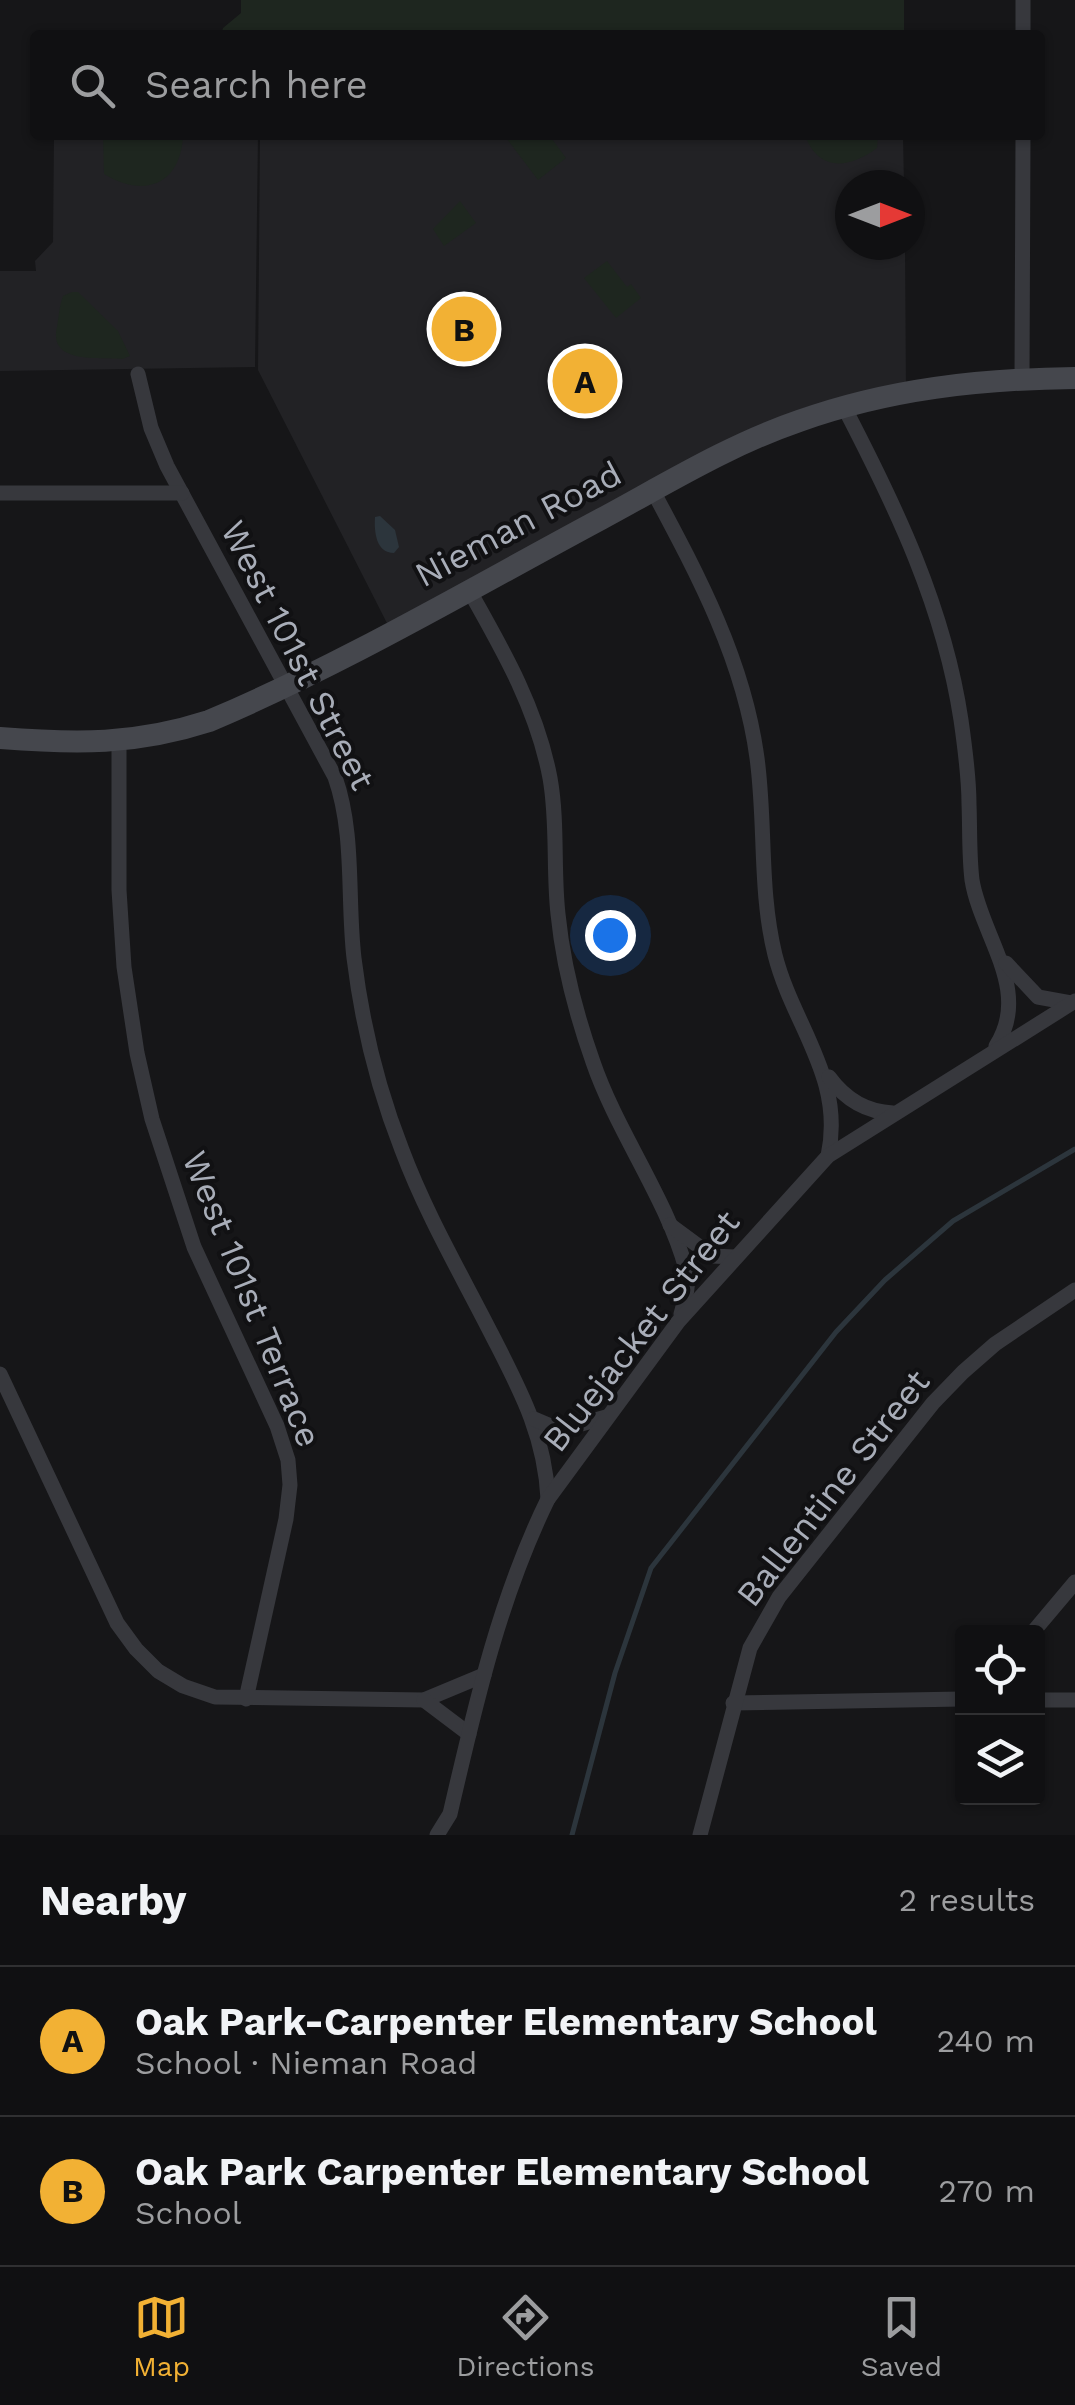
<!DOCTYPE html>
<html lang="en">
<head>
<meta charset="utf-8">
<style>
	body { margin:0; font-family:"Work Sans",sans-serif; background:#19191b; color:#f1f3f6 }
	.controls { position:absolute; right:30px; bottom:30px; display:grid; overflow:hidden; border-radius:10px; box-shadow:0 2px 8px #0004 }
	.controls button { width:90px; height:90px; display:grid; place-items:center; padding:0; border:0; border-bottom:2px solid #303032; background:#101012; color:#f1f3f6; font:50px sans-serif }
	.compass { position:absolute; left:835px; top:170px; width:90px; height:90px; border-radius:50%; background:#101012; box-shadow:0 2px 8px #0004; rotate:90deg }
	.you { position:absolute; left:610px; top:935px; width:35px; height:35px; margin:-25px; border:8px solid #fff; border-radius:50%; background:#1a73e8; box-shadow:0 0 0 15px #1a73e833 }
	.badge { display:grid; place-items:center; width:65px; height:65px; border-radius:50%; background:#f2b134; color:#111; font-size:32px; font-weight:700 }
	.pin { position:absolute; translate:-50% -50%; border:5px solid #fff; box-shadow:0 2px 10px #0006 }
	.list { margin:0; padding:0; list-style:none }
	h2 { display:flex; justify-content:space-between; align-items:center; height:130px; margin:0; padding:0 40px; font-size:42px }
	h2 small { font-size:32px; font-weight:400; color:#9c9d9f }
	.list li { display:grid; grid-template-columns:65px 1fr auto; gap:30px; align-items:center; box-sizing:border-box; height:150px; padding:0 40px; border-top:2px solid #303032 }
	.list b { display:block; font-size:38px; white-space:nowrap }
	.list p { margin:0; font-size:32px; white-space:nowrap; color:#9c9d9f }
	.list em { font-size:32px; font-style:normal; color:#9c9d9f }
	.icon { flex:none; width:55px; height:55px; fill:none; stroke:currentColor; stroke-width:2; stroke-linecap:round; stroke-linejoin:round }
	.map { position:relative; flex:none; width:1075px; height:1835px; overflow:hidden }
	.search { position:absolute; background:#101012; box-shadow:0 2px 8px #0004; left:30px; right:30px; top:30px; height:110px; display:flex; align-items:center; gap:25px; box-sizing:border-box; padding:0 35px; border-radius:10px; color:#9c9d9f; font-size:38px }
	.sheet { height:430px; background:#101012 }
	nav { display:flex; justify-content:space-around; align-items:center; box-sizing:border-box; height:140px; border-top:2px solid #303032; background:#101012; font-size:28px; color:#9c9d9f }
	nav a { display:grid; justify-items:center; gap:5px }
	nav .on { color:#f2b134 }
	.map>svg:first-child { display:block }
</style>
</head>
<body>
<div class="map">
<svg width="1075" height="1835" viewBox="0 0 1075 1835">
	<rect width="100%" height="100%" fill="#161618"/>
	<g fill="#222225">
		<path d="M54 135H258L255 367 0 371V271H36L35 261 53 242Z"/>
		<path d="M260 135H903L904 185H850V245H905L906 392 797 422 391 631 258 370Z"/>
	</g>
	<g fill="#1e261f">
		<path d="M241 0H904V35H221L223 28 241 13Z"/>
		<path d="M103 135H183C181 184 145 199 104 174Z"/>
		<path d="M504 135H549L566 158 538 180Z"/>
		<path d="M805 135H878L877 148C849 169 818 172 805 135Z"/>
		<path d="M460 201 476 223 444 246 433 229Z"/>
		<path d="M607 261 627 287 631 284 641 298 616 318 584 278Z"/>
		<path d="M72 292H78L118 331 130 356 122 359C98 357 48 364 57 327 59 316 59 307 63 296Z"/>
	</g>
	<path fill="#2c353c" d="M380 516 395 530 399 547 394 553C376 553 374 532 375 517Z"/>
	<g fill="none" stroke-linecap="round" stroke-linejoin="round">
		<path stroke="#2c353c" stroke-width="5" d="M572 1835 615 1673 651 1568 836 1332 885 1280 953 1221 1075 1149"/>
		<g stroke="#37383d" stroke-width="15">
			<path d="M1023 35V0"/>
			<path d="M138 374 151 428 167 466 335 777C355 834 347 898 354 958 362 1023 378 1089 402 1150 426 1214 461 1274 492 1335 520 1390 545 1435 548 1499"/>
			<path d="M1022 378 1023 135"/>
			<path d="M844 407C896 507 944 607 961 720 965 748 969 776 969 804 970 829 969 855 972 880 981 936 1032 990 996 1046"/>
			<path d="M653 491C699 577 744 661 757 758 766 824 759 890 775 955 793 1026 845 1078 828 1156"/>
			<path d="M0 493H182"/>
			<path d="M469 590C503 650 537 709 550 778 558 823 553 869 558 914 563 965 576 1014 593 1062 617 1132 667 1199 686 1269 690 1285 685 1299 681 1314"/>
			<path d="M119 740V890L124 967 137 1053 152 1119 194 1247 277 1426 288 1460 290 1485 286 1519 246 1699"/>
			<path d="M1006 963 1038 997 1071 1003"/>
			<path d="M829 1077C845 1099 866 1112 893 1113"/>
			<path d="M670 1225 712 1256 735 1257"/>
			<path d="M0 1374 117 1623 136 1649 158 1671 183 1686 215 1697 424 1700 484 1675"/>
			<path d="M534 1419 560 1430 606 1417"/>
			<path d="M1033 1632 1075 1582"/>
			<path d="M424 1700 469 1734"/>
			<path d="M1038 1700H1075"/>
			<path d="M733 1703 962 1699"/>
			<path d="M437 1835 450 1814C475 1706 499 1599 548 1499L678 1322 828 1156 1075 1001"/>
			<path d="M700 1835 750 1648 779 1597 933 1403 963 1372 995 1344 1075 1290"/>
		</g>
		<path stroke="#45474d" stroke-width="22" d="M0 738C76 744 135 745 209 721 344 664 472 588 601 519 666 484 729 445 799 421 889 389 980 379 1075 378"/>
	</g>
	<g text-anchor="middle" stroke-width="8" stroke-linejoin="round" paint-order="stroke">
		<g font-size="35" fill="#a8adb8" stroke="#111113">
			<text transform="translate(518 524) rotate(-28)" y="12">Nieman Road</text>
			<text transform="translate(298 655) rotate(63)" y="12">West 101st Street</text>
			<text transform="translate(252 1299) rotate(68)" y="12">West 101st Terrace</text>
			<text transform="translate(641 1331) rotate(-52)" y="12">Bluejacket Street</text>
			<text transform="translate(833 1488) rotate(-52)" y="12">Ballentine Street</text>
		</g>
	</g>
</svg>
<div class="controls">
<button><svg class="icon" aria-label="locate" viewBox="0 0 24 24"><circle cx="12" cy="12" r="6"/><path d="M12 2v4M12 18v4M2 12h4M18 12h4"/></svg></button>
<button><svg class="icon" aria-label="layers" viewBox="0 0 24 24"><path d="M12 4l9 5-9 5-9-5zM3 14l9 5 9-5"/></svg></button>
</div>
<svg class="compass" viewBox="-18 -18 36 36"><path d="M0-13l5 13h-10z" fill="#e53935"/><path d="M0 13l5-13h-10z" fill="#9c9d9f"/></svg>
<div class="you"></div>
<div class="pin badge" style="left:585px;top:381px">A</div>
<div class="pin badge" style="left:464px;top:329px">B</div>
<div class="search"><svg class="icon" aria-label="search" viewBox="0 0 24 24"><circle cx="10" cy="10" r="6"/><path d="M15 15l6 6"/></svg>Search here</div>
</div>
<section class="sheet">
<h2>Nearby<small>2 results</small></h2>
<ul class="list">
<li><span class="badge">A</span><div><b>Oak Park-Carpenter Elementary School</b><p>School · Nieman Road</p></div><em>240 m</em></li>
<li><span class="badge">B</span><div><b>Oak Park Carpenter Elementary School</b><p>School</p></div><em>270 m</em></li>
</ul>
</section>
<nav>
<a class="on"><svg class="icon" aria-label="map" viewBox="0 0 24 24"><path d="M3 6l6-2 6 2 6-2v14l-6 2-6-2-6 2zM9 4v14M15 6v14"/></svg>Map</a>
<a><svg class="icon" aria-label="directions" viewBox="0 0 24 24"><path d="M12 3l9 9-9 9-9-9zM9 14v-3h6M13 9l2 2-2 2"/></svg>Directions</a>
<a><svg class="icon" aria-label="saved" viewBox="0 0 24 24"><path d="M7 4h10v16l-5-4-5 4z"/></svg>Saved</a>
</nav>
</body>
</html>
